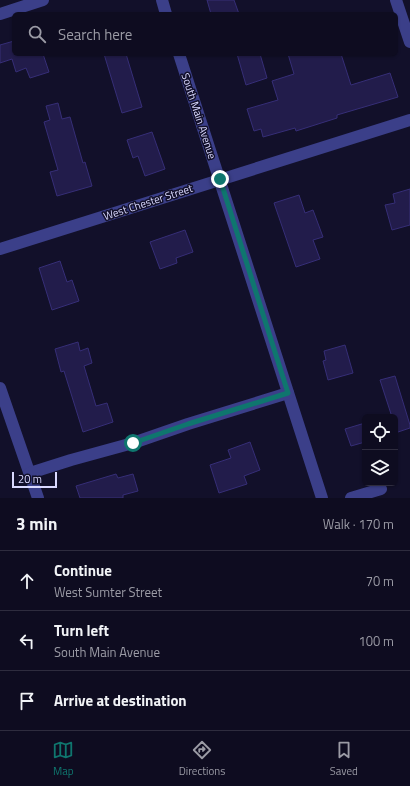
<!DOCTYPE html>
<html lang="en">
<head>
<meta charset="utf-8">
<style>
	body { margin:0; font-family:"Titillium Web",sans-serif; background:#171529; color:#f1f3f6 }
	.controls { position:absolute; right:12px; bottom:12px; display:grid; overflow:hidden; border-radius:6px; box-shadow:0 1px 3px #0004 }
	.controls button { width:36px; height:36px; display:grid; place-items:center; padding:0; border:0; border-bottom:1px solid #2e2c3e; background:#0e0c20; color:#f1f3f6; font:20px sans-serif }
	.scale { position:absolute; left:12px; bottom:10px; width:45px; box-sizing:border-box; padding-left:4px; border:2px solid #dad9ff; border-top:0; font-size:11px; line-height:14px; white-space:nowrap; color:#dad9ff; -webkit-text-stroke:3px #12102a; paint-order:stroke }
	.stop { position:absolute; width:12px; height:12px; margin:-9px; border:3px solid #0f766e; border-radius:50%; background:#fff }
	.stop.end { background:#0f766e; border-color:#fff; box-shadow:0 1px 4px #0008 }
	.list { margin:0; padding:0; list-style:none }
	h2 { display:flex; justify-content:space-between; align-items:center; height:52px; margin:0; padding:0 16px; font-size:17px }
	h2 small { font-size:13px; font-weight:400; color:#9b9ba5 }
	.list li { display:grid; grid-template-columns:26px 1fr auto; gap:12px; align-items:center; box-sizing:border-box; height:60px; padding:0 16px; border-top:1px solid #2e2c3e }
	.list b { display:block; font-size:15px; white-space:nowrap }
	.list p { margin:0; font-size:13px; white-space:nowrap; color:#9b9ba5 }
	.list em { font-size:13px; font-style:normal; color:#9b9ba5 }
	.icon { flex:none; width:22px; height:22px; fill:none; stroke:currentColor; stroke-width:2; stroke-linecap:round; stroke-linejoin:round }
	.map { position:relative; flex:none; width:410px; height:498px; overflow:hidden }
	.search { position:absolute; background:#0e0c20; box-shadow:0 1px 3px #0004; left:12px; right:12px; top:12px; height:44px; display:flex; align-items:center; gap:10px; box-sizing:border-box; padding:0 14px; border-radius:6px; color:#9b9ba5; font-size:15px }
	.sheet { height:232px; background:#0e0c20 }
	nav { display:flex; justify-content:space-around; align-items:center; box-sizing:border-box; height:56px; border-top:1px solid #2e2c3e; background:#0e0c20; font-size:11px; color:#9b9ba5 }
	nav a { display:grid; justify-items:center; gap:2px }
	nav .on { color:#0f766e }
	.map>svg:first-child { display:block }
</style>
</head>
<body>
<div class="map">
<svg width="410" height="498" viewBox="0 0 410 498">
	<rect width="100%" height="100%" fill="#12102a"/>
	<g fill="#221c4b" stroke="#362e77">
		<path d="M207 0H234L239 14H211Z"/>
		<path d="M14 41V54H43L49 72 30 78 26 68 16 72 12 59 0 63V45Z"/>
		<path d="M104 54H126L142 107 122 113Z"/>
		<path d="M237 54H260L267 78 246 85Z"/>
		<path d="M288 54H341L351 85 390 73 398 97 337 115V118L296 131 295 128 263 137 261 129 254 131 247 109 278 100 272 81 294 74Z"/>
		<path d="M58 103 62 119 70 117 83 163 85 162 92 186 57 196 50 172 58 170 44 122 50 120 46 106Z"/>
		<path d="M152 132 165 169 145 176 138 156 133 158 127 140Z"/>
		<path d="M410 189V225L392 230 385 205 395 203 393 194Z"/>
		<path d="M299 195 305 213 313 210 323 237 313 240 320 259 296 267 274 203Z"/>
		<path d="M185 230 193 252 176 258 177 263 160 269 150 242Z"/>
		<path d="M60 261 67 282 72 280 79 301 52 310 39 268Z"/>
		<path d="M78 342 80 351 88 348 92 363 84 366 96 406 107 403 113 422 83 432 64 371 61 372 55 349Z"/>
		<path d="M345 345 353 373 328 380 323 361 326 360 324 351Z"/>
		<path d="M395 376 410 425V428L395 433V417H392L380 380Z"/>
		<path d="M365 423V442L351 446 345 429Z"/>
		<path d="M250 442 260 470 244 476 247 484 219 493 210 465 231 458 228 450Z"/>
		<path d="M116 474 118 478 133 474 138 491 123 495V498H80L76 486Z"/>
	</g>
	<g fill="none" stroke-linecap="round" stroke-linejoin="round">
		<g stroke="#3b3f89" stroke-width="12">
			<path d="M162 0 166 14"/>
			<path d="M396 0 410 42"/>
			<path d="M0 14 43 0"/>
			<path d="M179 54 322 498"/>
			<path d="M0 249 410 120"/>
			<path d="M0 388 38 498"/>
			<path d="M30 473 71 460 133 443 188 424 288 393"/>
			<path d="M351 498 381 489"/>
		</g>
	</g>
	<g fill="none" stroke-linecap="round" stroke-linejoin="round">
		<path stroke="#0f766e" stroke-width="5" d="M133 443 188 424 288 393 220 179"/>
	</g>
	<g text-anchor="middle" stroke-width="3" stroke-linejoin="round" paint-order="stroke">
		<g font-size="11" fill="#dad9ff" stroke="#12102a">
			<text transform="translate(199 116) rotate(72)" y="4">South Main Avenue</text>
			<text transform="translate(148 202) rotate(-18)" y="4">West Chester Street</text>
		</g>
	</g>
</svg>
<div class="controls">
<button><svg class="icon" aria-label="locate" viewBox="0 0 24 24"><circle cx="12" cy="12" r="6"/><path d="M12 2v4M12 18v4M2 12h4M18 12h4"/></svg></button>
<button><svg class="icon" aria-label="layers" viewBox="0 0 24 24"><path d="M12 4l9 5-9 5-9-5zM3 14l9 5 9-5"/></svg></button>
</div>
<div class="scale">20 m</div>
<div class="stop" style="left:133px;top:443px"></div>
<div class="stop end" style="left:220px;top:179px"></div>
<div class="search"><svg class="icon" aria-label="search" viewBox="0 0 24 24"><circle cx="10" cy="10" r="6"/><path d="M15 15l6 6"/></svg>Search here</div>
</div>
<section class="sheet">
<h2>3 min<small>Walk · 170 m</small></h2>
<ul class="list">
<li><svg class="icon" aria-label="ahead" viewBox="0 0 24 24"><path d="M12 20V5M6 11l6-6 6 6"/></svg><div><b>Continue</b><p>West Sumter Street</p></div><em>70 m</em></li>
<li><svg class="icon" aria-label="left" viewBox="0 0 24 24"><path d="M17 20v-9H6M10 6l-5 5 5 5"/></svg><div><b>Turn left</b><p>South Main Avenue</p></div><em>100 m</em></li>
<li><svg class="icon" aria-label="arrive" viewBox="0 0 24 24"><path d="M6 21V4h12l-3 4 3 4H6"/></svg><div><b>Arrive at destination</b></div></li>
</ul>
</section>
<nav>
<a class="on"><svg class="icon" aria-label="map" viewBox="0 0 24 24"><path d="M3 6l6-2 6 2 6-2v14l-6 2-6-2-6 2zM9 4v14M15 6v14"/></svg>Map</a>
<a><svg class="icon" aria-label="directions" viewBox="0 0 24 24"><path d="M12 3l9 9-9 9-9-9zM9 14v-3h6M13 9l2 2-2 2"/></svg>Directions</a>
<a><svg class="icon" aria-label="saved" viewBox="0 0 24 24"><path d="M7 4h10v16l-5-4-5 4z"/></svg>Saved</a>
</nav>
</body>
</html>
